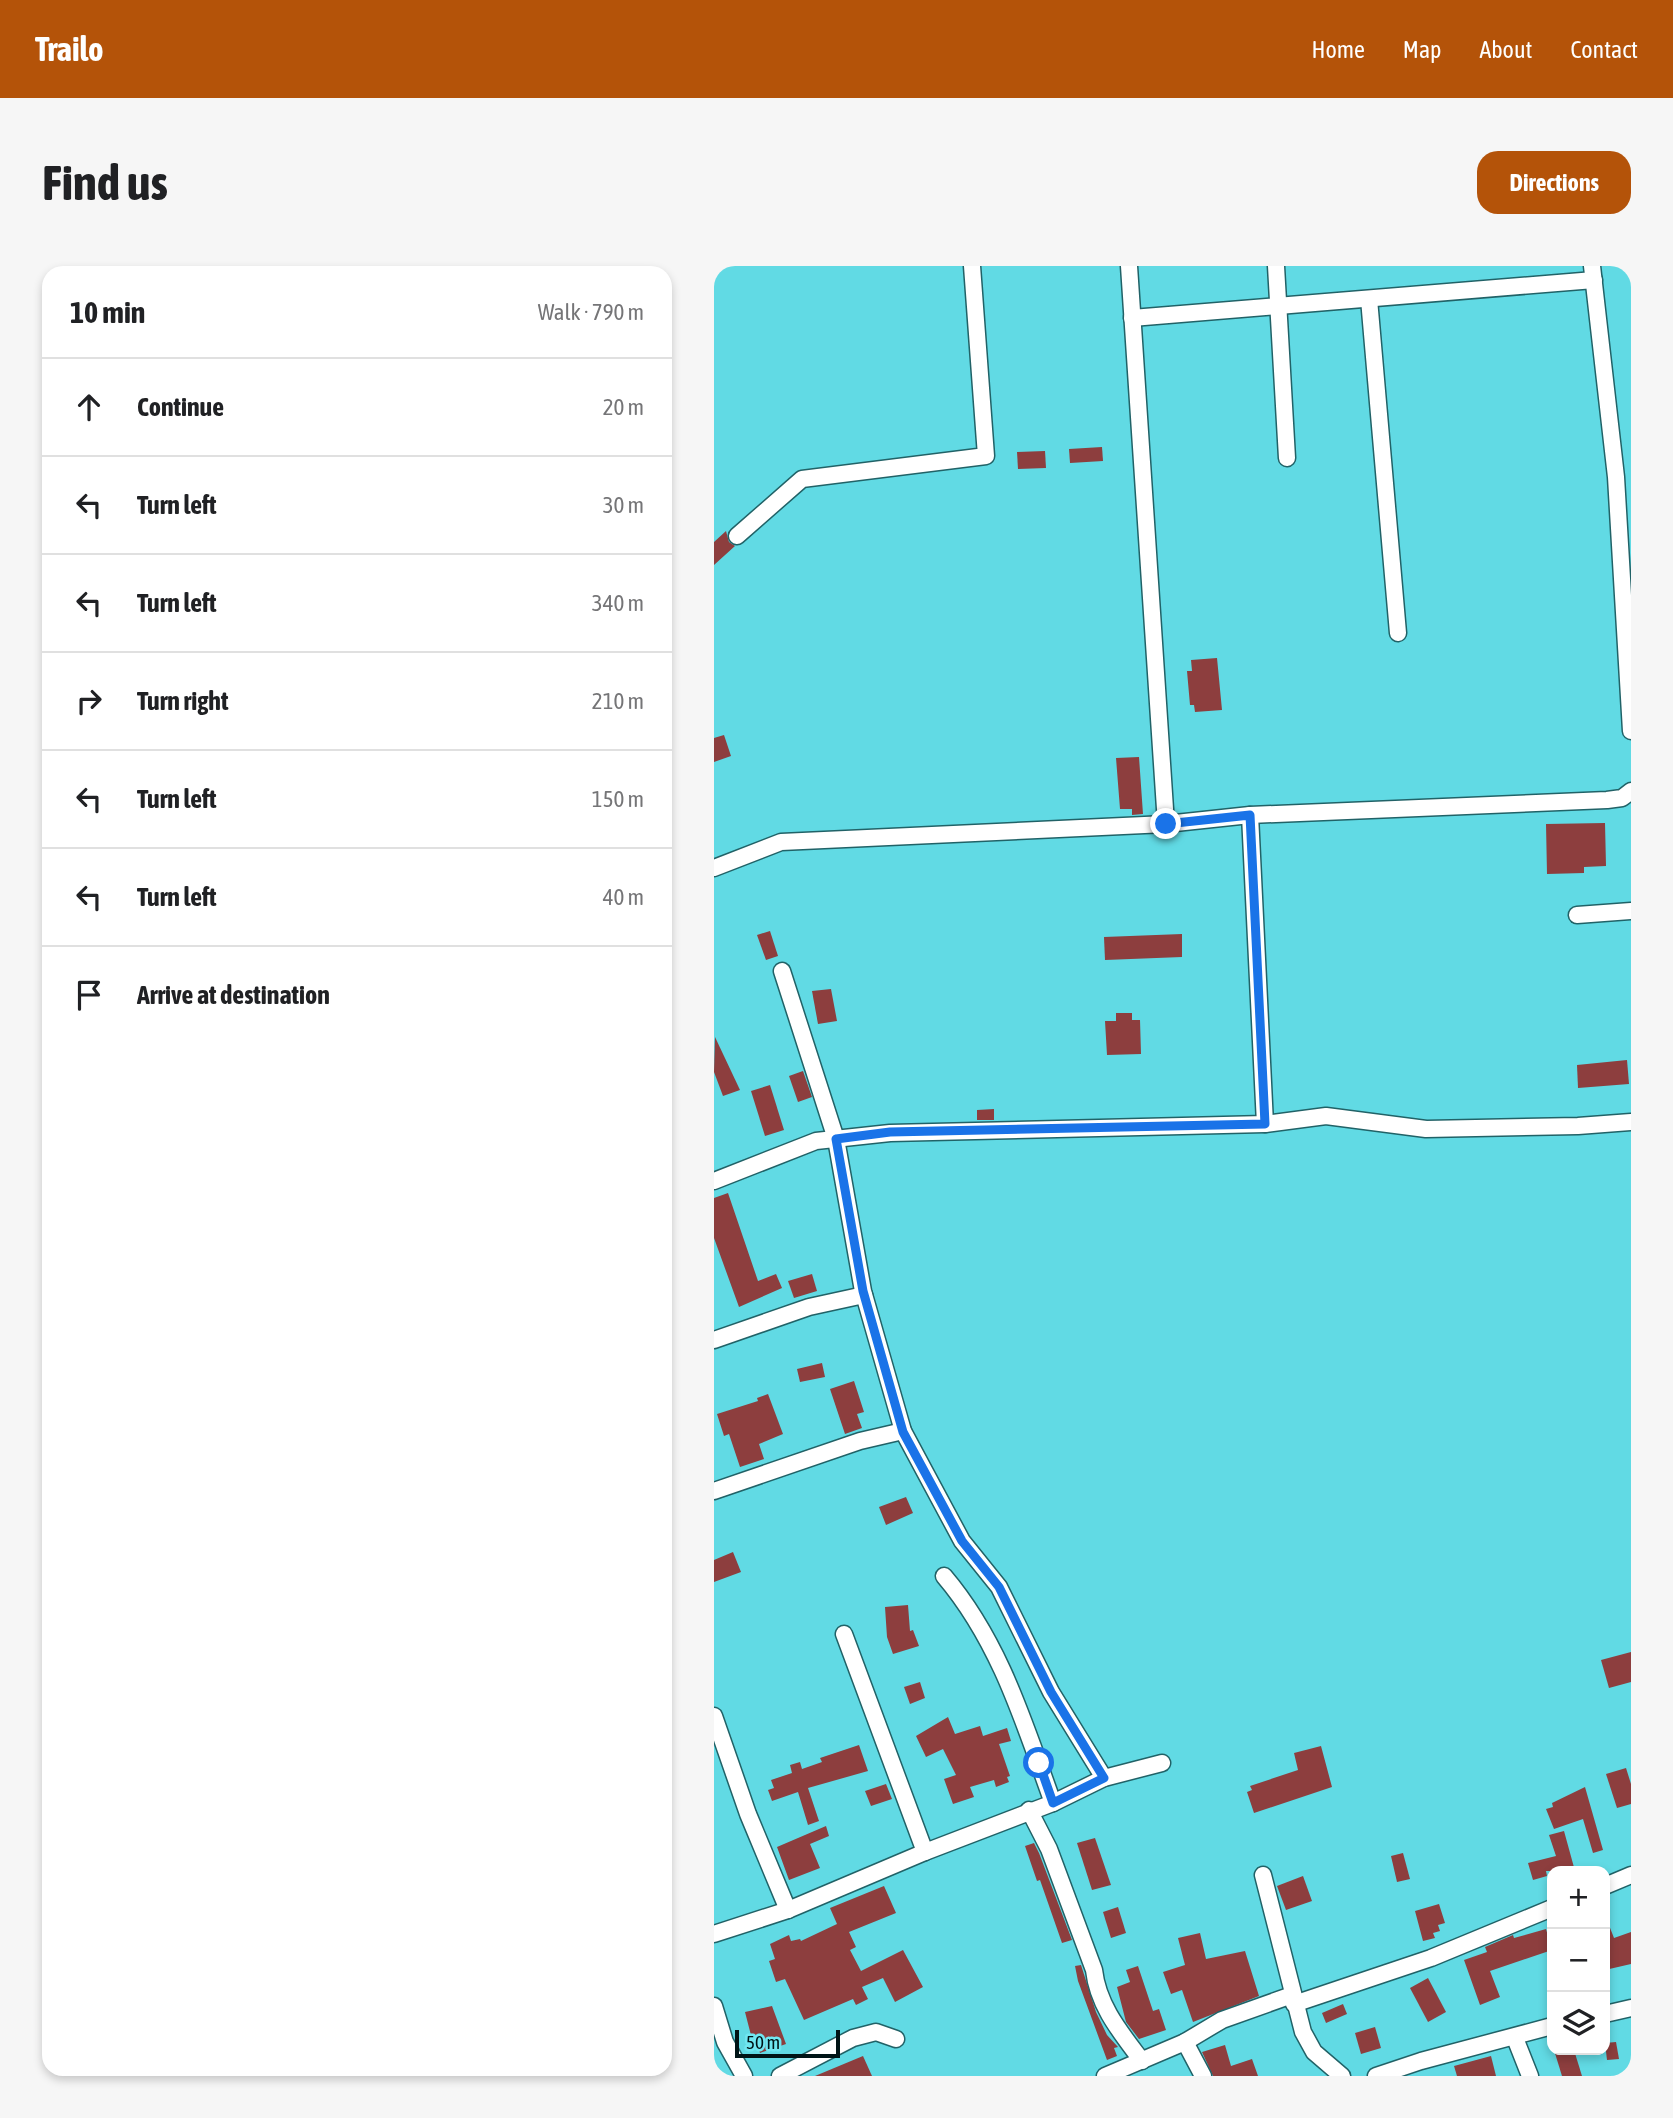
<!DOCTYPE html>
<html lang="en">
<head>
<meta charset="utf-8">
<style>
	body { margin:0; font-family:"Asap Condensed",sans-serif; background:#f6f6f6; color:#202124 }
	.controls { position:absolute; right:21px; bottom:21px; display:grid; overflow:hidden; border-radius:14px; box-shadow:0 4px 10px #0003 }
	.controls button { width:63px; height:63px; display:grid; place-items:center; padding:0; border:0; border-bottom:2px solid #e0e0e0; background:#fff; color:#202124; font:35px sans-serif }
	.scale { position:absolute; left:21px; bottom:18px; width:105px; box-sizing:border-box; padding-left:7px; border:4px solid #001416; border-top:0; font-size:19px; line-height:24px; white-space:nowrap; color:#001416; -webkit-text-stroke:5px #70e7f1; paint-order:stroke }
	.stop { position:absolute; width:21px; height:21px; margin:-16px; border:5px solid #1a73e8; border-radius:50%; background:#fff }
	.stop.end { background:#1a73e8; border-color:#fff; box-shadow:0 2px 7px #0008 }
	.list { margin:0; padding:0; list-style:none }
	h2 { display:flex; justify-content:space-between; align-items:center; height:91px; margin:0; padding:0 28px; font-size:30px }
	h2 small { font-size:23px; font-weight:400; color:#757577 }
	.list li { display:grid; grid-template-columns:46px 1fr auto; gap:21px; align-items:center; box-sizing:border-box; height:98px; padding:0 28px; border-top:2px solid #e0e0e0 }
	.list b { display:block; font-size:26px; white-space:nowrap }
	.list em { font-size:23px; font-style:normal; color:#757577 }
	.icon { flex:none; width:38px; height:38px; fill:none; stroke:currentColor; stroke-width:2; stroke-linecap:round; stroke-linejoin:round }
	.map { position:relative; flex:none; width:917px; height:1810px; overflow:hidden; border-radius:21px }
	header { display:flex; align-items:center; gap:42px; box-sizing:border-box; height:98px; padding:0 35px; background:#b45309; color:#fff }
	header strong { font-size:33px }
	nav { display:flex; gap:38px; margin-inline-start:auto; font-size:24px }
	.intro { display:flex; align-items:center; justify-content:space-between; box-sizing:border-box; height:168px; padding:0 42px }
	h1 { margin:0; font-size:49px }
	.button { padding:18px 32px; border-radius:21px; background:#b45309; color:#fff; font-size:24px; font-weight:700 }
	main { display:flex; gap:42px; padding:0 42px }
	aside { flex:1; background:#fff; border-radius:21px; box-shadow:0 4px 10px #0003 }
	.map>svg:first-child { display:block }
</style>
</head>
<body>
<header>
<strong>Trailo</strong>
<nav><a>Home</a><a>Map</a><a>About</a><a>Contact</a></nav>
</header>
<div class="intro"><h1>Find us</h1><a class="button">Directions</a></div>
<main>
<aside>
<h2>10 min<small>Walk · 790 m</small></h2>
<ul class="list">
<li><svg class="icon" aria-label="ahead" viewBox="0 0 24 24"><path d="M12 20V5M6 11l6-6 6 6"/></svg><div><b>Continue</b></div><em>20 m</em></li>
<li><svg class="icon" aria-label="left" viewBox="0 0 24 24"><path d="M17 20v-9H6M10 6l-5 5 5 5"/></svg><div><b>Turn left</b></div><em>30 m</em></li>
<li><svg class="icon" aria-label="left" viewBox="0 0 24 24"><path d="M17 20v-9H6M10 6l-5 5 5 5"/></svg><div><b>Turn left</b></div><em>340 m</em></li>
<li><svg class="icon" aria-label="right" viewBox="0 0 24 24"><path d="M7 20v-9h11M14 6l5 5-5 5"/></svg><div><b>Turn right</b></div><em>210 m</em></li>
<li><svg class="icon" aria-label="left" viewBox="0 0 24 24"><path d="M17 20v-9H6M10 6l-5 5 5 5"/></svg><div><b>Turn left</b></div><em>150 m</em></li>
<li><svg class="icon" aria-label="left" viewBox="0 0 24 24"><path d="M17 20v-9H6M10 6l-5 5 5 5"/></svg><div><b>Turn left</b></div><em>40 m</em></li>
<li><svg class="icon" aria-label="arrive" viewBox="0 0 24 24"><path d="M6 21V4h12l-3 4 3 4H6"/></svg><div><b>Arrive at destination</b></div></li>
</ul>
</aside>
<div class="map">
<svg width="917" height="1810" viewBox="0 0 917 1810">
	<rect width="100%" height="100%" fill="#61dae4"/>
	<g fill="#8d3e3e">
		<path d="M388 181 389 195 356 197 355 183Z"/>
		<path d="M331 185 332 202 304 203 303 186Z"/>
		<path d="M12 265 15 276 21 280 0 299V276Z"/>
		<path d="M503 392 508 444 481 446 480 439H476L473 405H478L477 394Z"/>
		<path d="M10 469 17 490 0 496V472Z"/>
		<path d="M425 491 429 548 418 549V543H406L402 492Z"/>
		<path d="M891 557 892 600 870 601V607L833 608 832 558Z"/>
		<path d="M56 665 64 690 52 694 43 669Z"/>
		<path d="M468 668V691L391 694 390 671Z"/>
		<path d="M117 723 123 755 104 758 98 725Z"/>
		<path d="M402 747H418V754H426L427 788 393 789 391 755H402Z"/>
		<path d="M1 771 26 824 9 830 0 806Z"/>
		<path d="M913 794 915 818 864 822 863 799Z"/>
		<path d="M89 805 98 831 84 836 75 810Z"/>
		<path d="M56 819 70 864 51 870 37 825Z"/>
		<path d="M280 843V854H263V844Z"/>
		<path d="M14 927 44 1015 62 1008 68 1022 25 1041 0 972V932Z"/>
		<path d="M98 1008 103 1025 80 1032 74 1015Z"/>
		<path d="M108 1097 111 1111 86 1116 83 1103Z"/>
		<path d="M140 1115 150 1146 143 1148 148 1162 131 1168 116 1123Z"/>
		<path d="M54 1128 69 1168 45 1178 50 1193 26 1201 15 1168 10 1170 3 1148 44 1135 43 1132Z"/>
		<path d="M192 1231 199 1247 172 1259 165 1241Z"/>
		<path d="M19 1286 27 1306 0 1316V1294Z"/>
		<path d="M194 1339 196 1365 199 1364 205 1380 179 1388 173 1371 171 1341Z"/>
		<path d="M917 1386V1416L895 1422 887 1394Z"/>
		<path d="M206 1416 211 1432 196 1438 190 1421Z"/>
		<path d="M234 1451 241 1468 266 1460 269 1470 293 1462 297 1475 285 1478 296 1510 293 1511 295 1516 282 1521 280 1514 256 1521 260 1531 239 1538 230 1513 242 1509 229 1483 212 1491 202 1470Z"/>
		<path d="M145 1479 154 1505 94 1522 105 1555 94 1559 84 1526 58 1535 54 1524 60 1522 57 1514 78 1507 76 1499 86 1496 88 1503 108 1496 106 1492Z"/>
		<path d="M607 1480 618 1521 540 1547 533 1526 538 1524 536 1520 584 1504 580 1487Z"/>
		<path d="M912 1502 917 1518V1538L903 1542 892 1508Z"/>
		<path d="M172 1518 178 1533 157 1540 151 1525Z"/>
		<path d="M871 1521 889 1584 879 1587 869 1553 840 1563 832 1543 839 1541 838 1537Z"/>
		<path d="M112 1560 115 1570 96 1578 106 1602 75 1614 63 1581Z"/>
		<path d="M850 1565 861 1605H832L833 1610 819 1614 814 1597 842 1590 835 1569Z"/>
		<path d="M381 1572 397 1619 378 1624 363 1577Z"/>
		<path d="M320 1577 325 1587 358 1674 348 1677 326 1614 323 1615 311 1580Z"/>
		<path d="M689 1587 696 1613 683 1616 677 1590Z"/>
		<path d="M589 1610 598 1635 572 1644 563 1620Z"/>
		<path d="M170 1620 182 1647 135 1666 142 1681 136 1684 147 1705 189 1684 209 1721 181 1736 169 1712 148 1721 154 1733 142 1739 139 1733 90 1754 71 1713 62 1716 55 1695 61 1693 56 1678 75 1669 77 1675 86 1673 87 1675 123 1658 116 1642Z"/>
		<path d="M725 1638 731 1657 724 1659 726 1665 719 1667 721 1672 709 1675 701 1645Z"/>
		<path d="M404 1641 412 1667 397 1672 389 1646Z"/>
		<path d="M891 1649 900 1672 917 1666V1698L891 1704Z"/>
		<path d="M832 1663 838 1684 776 1705 786 1731 766 1739 750 1694 773 1686 771 1681 799 1669 800 1672Z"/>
		<path d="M486 1667 492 1693 531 1685 545 1730 479 1756 468 1724 457 1728 449 1706 471 1699 464 1672Z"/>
		<path d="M367 1699 382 1746 393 1769 404 1781 400 1782 403 1790 393 1794 364 1715 361 1700Z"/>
		<path d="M424 1700 439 1745 445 1743 452 1764 425 1773 412 1756 403 1721 416 1716 412 1704Z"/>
		<path d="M714 1712 732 1746 714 1756 696 1722Z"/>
		<path d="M629 1738 633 1748 612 1757 608 1747Z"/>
		<path d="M58 1740 72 1778 46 1787 42 1776 39 1777 31 1746Z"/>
		<path d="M661 1761 667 1782 647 1788 641 1767Z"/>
		<path d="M902 1776 905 1793 893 1794 891 1777Z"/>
		<path d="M511 1779 517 1800 538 1793 544 1810H499L488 1786Z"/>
		<path d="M840 1784H860L868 1810H848Z"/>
		<path d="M149 1790 158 1810H101Z"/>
		<path d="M777 1790 782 1810H743L740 1800Z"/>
	</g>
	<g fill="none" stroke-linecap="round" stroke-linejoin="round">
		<defs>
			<g id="street">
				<path d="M415 0 452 558"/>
				<path d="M562 0 573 192"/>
				<path d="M878 0 902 211 917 465"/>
				<path d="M655 33 684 367"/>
				<path d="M418 52 880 14"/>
				<path d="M23 270 88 213 272 190 258 0"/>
				<path d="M0 602 67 576 452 558 536 549 893 534 908 532 917 525"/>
				<path d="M863 649 917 645"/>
				<path d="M68 705 122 873 149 1025 189 1165 248 1275 285 1321 337 1426 390 1512"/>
				<path d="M551 858 612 850 712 863 864 860 917 856"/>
				<path d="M0 915 102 875 176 867 551 858 536 549"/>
				<path d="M0 1074 95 1041 150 1029"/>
				<path d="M0 1225 146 1175 189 1165"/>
				<path d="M230 1310C286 1376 310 1457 339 1537"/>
				<path d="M130 1368 211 1586"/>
				<path d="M0 1450 34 1548 74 1644"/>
				<path d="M315 1544 335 1583 380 1704C384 1740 407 1767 428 1795"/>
				<path d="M549 1609 589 1766 600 1786 628 1810"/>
				<path d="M891 1620 917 1609"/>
				<path d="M0 1668 74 1644 211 1586 339 1537 390 1512 448 1497"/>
				<path d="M580 1738 717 1692 838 1642"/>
				<path d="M0 1740 11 1776 30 1810"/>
				<path d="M891 1748 917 1742"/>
				<path d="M801 1772 816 1810"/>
				<path d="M471 1776 508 1754 578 1729"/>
				<path d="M66 1810 139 1772 162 1766 182 1773"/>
				<path d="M391 1810 471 1776 489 1810"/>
				<path d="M662 1810 707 1795 838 1760"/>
			</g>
		</defs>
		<use href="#street" stroke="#216267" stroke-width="19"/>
		<use href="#street" stroke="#fff" stroke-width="16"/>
	</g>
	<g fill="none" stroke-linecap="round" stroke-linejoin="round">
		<path stroke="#1a73e8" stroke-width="9" d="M325 1497 339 1537 390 1512 337 1426 285 1321 248 1275 189 1166 149 1025 122 873 176 866 551 858 536 549 452 558"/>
	</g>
</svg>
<div class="controls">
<button>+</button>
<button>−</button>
<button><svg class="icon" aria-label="layers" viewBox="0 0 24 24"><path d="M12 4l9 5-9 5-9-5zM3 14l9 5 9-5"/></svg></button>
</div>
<div class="scale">50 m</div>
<div class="stop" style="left:325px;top:1497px"></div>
<div class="stop end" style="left:452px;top:558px"></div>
</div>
</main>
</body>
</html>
